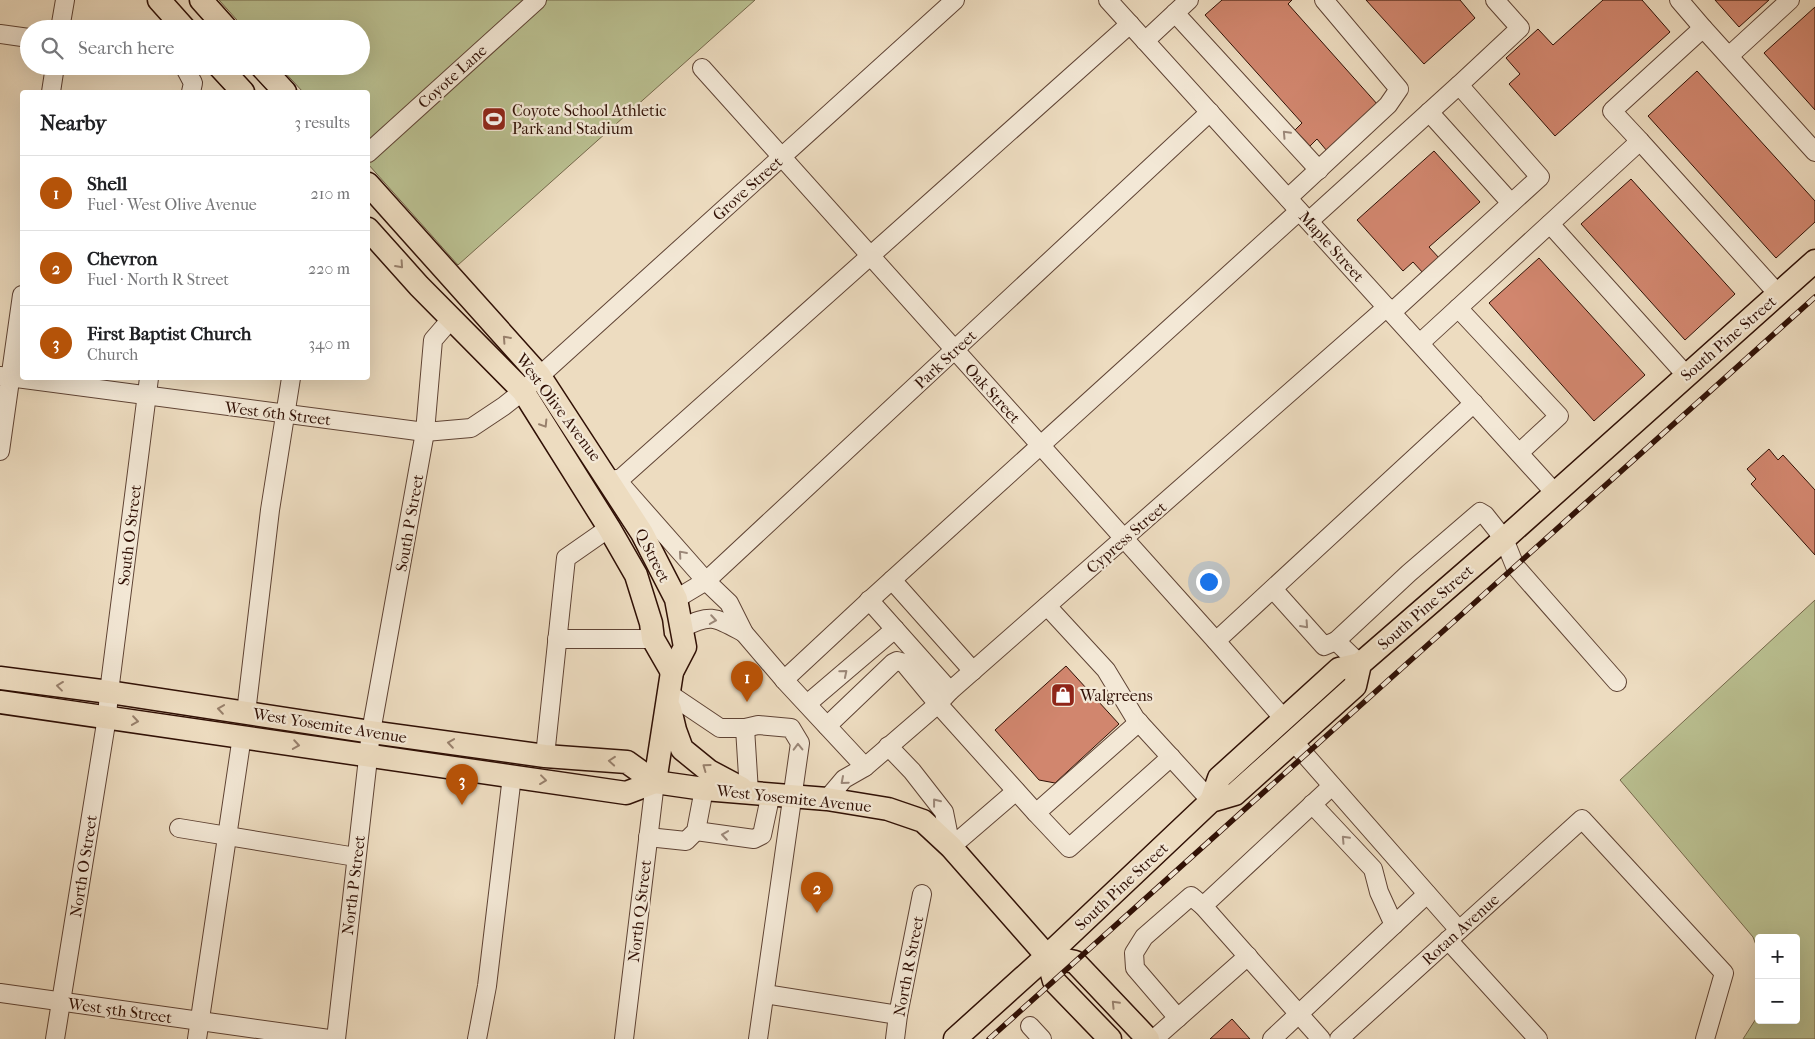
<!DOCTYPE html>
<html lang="en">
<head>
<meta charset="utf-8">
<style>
	body { margin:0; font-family:"IM FELL French Canon",serif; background:#f6f6f6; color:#202124 }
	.controls { position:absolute; right:15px; bottom:15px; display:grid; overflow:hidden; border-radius:5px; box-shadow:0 5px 20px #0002 }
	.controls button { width:45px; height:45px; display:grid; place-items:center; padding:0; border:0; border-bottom:1px solid #e0e0e0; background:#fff; color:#202124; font:25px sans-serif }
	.you { position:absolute; left:1208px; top:581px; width:18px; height:18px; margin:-12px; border:4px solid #fff; border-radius:50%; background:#1a73e8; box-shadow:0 0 0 8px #1a73e833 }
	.badge { display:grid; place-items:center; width:32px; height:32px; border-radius:50%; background:#b45309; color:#fff; font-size:16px; font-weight:700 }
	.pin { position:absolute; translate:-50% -41px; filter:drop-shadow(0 1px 2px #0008) }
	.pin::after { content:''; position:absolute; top:26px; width:18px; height:15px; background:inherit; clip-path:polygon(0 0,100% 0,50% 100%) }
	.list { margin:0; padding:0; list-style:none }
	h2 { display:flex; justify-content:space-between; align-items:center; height:65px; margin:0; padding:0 20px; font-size:21px }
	h2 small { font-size:16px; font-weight:400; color:#757577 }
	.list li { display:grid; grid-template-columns:32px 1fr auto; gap:15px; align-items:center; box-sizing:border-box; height:75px; padding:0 20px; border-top:1px solid #e0e0e0 }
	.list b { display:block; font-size:19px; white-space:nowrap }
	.list p { margin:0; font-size:16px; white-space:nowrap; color:#757577 }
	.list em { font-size:16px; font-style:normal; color:#757577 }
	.icon { flex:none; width:28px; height:28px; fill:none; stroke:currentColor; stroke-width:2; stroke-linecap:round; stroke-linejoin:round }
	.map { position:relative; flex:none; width:1815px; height:1039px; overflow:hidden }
	.search { position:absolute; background:#fff; box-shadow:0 5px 20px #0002; left:20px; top:20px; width:350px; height:55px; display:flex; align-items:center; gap:12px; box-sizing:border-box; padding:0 18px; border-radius:28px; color:#757577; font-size:19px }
	.panel { position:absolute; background:#fff; box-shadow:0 5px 20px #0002; left:20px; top:90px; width:350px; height:290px; border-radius:5px }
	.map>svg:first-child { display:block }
</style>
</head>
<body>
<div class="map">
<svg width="1815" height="1039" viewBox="0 0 1815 1039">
	<rect width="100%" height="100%" fill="#eddcc0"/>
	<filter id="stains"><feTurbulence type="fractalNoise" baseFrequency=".004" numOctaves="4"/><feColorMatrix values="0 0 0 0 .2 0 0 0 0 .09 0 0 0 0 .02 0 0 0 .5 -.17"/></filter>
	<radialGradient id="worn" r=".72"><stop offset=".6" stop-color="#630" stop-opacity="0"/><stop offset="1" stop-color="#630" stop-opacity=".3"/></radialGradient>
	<g fill="#bac091" stroke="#75684b">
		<path d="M219 0H755L458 265 368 164V92H303L279 66H361V29H245Z"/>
		<path d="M1815 600V1039H1743L1759 1014V1020H1796V938H1759V953L1753 937 1620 780Z"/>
	</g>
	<g fill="#d1866e" stroke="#301005">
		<path d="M1222 0H1292L1288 4 1378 105 1327 151 1317 139 1310 146 1295 130 1302 123 1205 15Z"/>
		<path d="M1366 0H1460L1475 18 1424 64Z"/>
		<path d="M1603 0H1642L1670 32 1555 136 1509 84 1520 74 1506 58 1538 29 1553 45Z"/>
		<path d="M1715 0H1769L1739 27Z"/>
		<path d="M1815 7V110L1764 53Z"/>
		<path d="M1697 71 1815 201V222L1776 258 1648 116Z"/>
		<path d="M1434 151 1480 202 1429 247 1440 259 1424 274 1413 262 1403 271 1357 220Z"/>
		<path d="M1631 179 1735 294 1685 340 1581 224Z"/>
		<path d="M1539 258 1645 375 1594 421 1489 303Z"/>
		<path d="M1769 449 1778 460 1783 455 1815 490V555L1751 484 1756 479 1747 469Z"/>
		<path d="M1066 666 1119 724 1055 783 1039 780 995 730Z"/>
		<path d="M1232 1019 1250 1039H1210Z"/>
	</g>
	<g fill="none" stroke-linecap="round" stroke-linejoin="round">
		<defs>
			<g id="minor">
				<path d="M1108 0 1555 493"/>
				<path d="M1679 0 1703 28"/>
				<path d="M1175 13 1319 170"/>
				<path d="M60 29 65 0"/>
				<path d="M0 34 29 38"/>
				<path d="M1145 41 1189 0"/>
				<path d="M1729 56 1790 0"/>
				<path d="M184 66 193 83 191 92"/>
				<path d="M702 68 1216 641 1284 719"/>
				<path d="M1459 85 1520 28 1495 0"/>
				<path d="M51 92 55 66"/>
				<path d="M1429 112 1511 203"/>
				<path d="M1640 141 1778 294"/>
				<path d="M368 153 537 0"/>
				<path d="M1288 198 1388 105 1399 89 1324 0"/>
				<path d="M1309 221 1459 85 1540 177 1392 312"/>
				<path d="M1550 224 1686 375"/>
				<path d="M1458 308 1559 416 1519 453"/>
				<path d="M1420 343 1640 141 1612 111 1703 28 1815 152"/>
				<path d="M0 376 425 432 471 428 504 406 523 391 955 0"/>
				<path d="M0 451 22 295"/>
				<path d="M616 479 706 581 729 603 744 633 786 682 865 767"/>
				<path d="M618 481 1130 24"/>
				<path d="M892 580 973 671"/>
				<path d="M1273 589 1324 646 1336 641 1360 664"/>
				<path d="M676 599 706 581 1210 112"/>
				<path d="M869 600 950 691"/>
				<path d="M1047 606 1106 670 1135 718 1211 801"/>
				<path d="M682 628C712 613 715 617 744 633"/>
				<path d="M557 639H653"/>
				<path d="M1216 641 1474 403"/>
				<path d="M1336 641 1409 573 1480 512 1485 515 1504 539 1515 566 1617 682"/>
				<path d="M784 680 871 599 1299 211"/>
				<path d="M668 693 720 728H745L758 725 791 728 800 743 758 1039"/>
				<path d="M807 704 895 629"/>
				<path d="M246 713 270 510 291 378"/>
				<path d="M827 726 893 663 897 661 904 663 938 704 1036 813 1139 722"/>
				<path d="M745 728 749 792"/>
				<path d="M1293 741 1459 930"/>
				<path d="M888 746 912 771 944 812 951 847 1016 791"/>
				<path d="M545 756 566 558 609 528"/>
				<path d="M827 799 844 779 865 767 938 704 950 691 1387 307"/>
				<path d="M1312 804 1373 869 1379 892 1394 925"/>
				<path d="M1036 813 1069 848 1171 757"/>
				<path d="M179 828 356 857"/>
				<path d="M696 831 754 839 762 835 771 793"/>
				<path d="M648 837 686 841 696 831 704 789"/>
				<path d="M1448 940 1538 1039"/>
				<path d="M0 993 329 1039"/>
				<path d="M765 994 898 1015"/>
				<path d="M1178 1018 1135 968 1134 953 1144 937 1191 896 1203 906"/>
				<path d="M1030 1026 1042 1039"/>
				<path d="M55 1039 107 717 109 692 149 378"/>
				<path d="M197 1039 242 736"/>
				<path d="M336 1039 371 732 425 432 433 340 452 318"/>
				<path d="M477 1039 487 986 512 776"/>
				<path d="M624 1039 655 782"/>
				<path d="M895 1039 898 1015 922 894"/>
				<path d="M1154 1039 1248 956"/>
				<path d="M1272 1039 1427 894"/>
				<path d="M1321 1039 1203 906 1332 786"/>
				<path d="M1339 1039 1582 819 1724 973 1705 1039"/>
			</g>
			<g id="major">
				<path d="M159 0 185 29"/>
				<path d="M201 0 227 29"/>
				<path d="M219 66 243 92"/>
				<path d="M261 66 285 92"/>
				<path d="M368 184 539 375 642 533 676 599 685 647 672 672 655 782"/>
				<path d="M368 229 419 286 523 391 609 528 636 575 651 623 653 639 672 672"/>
				<path d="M0 678 109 692 371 732 545 756 627 762 655 782 704 789 827 799 888 809 923 821 951 847 1047 956 1054 981 1110 1039"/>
				<path d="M0 702 626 793 655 782"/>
				<path d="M670 709 675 730 682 749 709 771 741 788"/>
				<path d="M1211 801 1219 778 1339 669 1360 664"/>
				<path d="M1047 956 1075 962 1148 1039"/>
				<path d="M955 1039 1047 956 1211 801 1235 794 1355 686 1360 664 1504 539 1815 261"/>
			</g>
		</defs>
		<use href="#minor" stroke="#5f4334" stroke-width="20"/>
		<use href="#major" stroke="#301005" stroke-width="25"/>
		<use href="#minor" stroke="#f3e8d6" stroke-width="18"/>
		<use href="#major" stroke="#eddcc0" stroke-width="22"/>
		<defs>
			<path id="rail" d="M989 1039 1815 297"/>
		</defs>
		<use href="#rail" stroke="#301005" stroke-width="5.5"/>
		<use href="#rail" stroke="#f3e8d6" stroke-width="4" stroke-dasharray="11" stroke-linecap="butt"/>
	</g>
	<defs><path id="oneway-chevron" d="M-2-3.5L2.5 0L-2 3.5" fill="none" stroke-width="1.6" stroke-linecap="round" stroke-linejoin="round" transform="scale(1.25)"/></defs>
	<g stroke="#9b8778">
		<use href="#oneway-chevron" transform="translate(1286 134) rotate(-133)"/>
		<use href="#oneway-chevron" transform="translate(682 554) rotate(-131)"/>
		<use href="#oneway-chevron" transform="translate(713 620) rotate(9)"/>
		<use href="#oneway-chevron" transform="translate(1305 625) rotate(48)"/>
		<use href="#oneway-chevron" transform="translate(844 673) rotate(-40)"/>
		<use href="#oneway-chevron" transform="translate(798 747) rotate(-91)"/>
		<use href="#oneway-chevron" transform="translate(844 781) rotate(139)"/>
		<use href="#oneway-chevron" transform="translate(936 802) rotate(-128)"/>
		<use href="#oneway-chevron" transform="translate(725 835) rotate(-172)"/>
		<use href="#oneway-chevron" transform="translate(1345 839) rotate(-133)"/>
	</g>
	<g stroke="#98806c">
		<use href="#oneway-chevron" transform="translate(400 265) rotate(48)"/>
		<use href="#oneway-chevron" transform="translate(506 339) rotate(-132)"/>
		<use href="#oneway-chevron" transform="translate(544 424) rotate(58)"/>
		<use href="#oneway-chevron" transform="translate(60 686) rotate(-173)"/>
		<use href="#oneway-chevron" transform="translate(221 709) rotate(-172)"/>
		<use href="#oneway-chevron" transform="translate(135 721) rotate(8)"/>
		<use href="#oneway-chevron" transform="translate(451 743) rotate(-172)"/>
		<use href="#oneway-chevron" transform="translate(296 745) rotate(9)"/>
		<use href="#oneway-chevron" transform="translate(612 761) rotate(-175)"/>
		<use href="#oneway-chevron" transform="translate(706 767) rotate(-144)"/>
		<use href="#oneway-chevron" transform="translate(543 780) rotate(7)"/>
		<use href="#oneway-chevron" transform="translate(1115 1004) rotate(-134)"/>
	</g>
	<defs>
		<symbol id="stadium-square" viewBox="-11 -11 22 22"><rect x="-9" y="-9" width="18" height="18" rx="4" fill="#8f2418" stroke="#f3e8d6"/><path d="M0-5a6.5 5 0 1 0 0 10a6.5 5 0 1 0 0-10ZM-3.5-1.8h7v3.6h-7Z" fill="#fff"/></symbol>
		<symbol id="shop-square" viewBox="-11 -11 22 22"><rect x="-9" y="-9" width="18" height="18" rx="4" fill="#8f2418" stroke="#f3e8d6"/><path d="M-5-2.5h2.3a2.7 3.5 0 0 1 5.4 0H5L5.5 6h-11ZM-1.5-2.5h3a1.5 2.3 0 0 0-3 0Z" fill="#fff"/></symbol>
	</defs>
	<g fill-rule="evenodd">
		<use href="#stadium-square" x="480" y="105" width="28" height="28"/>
		<use href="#shop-square" x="1049" y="681" width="28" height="28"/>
	</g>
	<g text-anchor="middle" stroke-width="4.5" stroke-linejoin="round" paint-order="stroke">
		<g font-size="16" fill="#301005" stroke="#f3e8d6">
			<text transform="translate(452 76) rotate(-42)" y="6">Coyote Lane</text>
			<text transform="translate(747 188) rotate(-42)" y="6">Grove Street</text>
			<text transform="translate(1332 246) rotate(48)" y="6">Maple Street</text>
			<text transform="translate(1728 338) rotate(-41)" y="6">South Pine Street</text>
			<text transform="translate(945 359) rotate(-43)" y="6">Park Street</text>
			<text transform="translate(993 393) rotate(48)" y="6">Oak Street</text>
			<text transform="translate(559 407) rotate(53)" y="6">West Olive Avenue</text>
			<text transform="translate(278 413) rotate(7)" y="6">West 6th Street</text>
			<text transform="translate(409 523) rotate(-80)" y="6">South P Street</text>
			<text transform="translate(129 535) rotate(-83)" y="6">South O Street</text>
			<text transform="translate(1126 537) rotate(-41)" y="6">Cypress Street</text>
			<text transform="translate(653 555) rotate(63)" y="6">Q Street</text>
			<text transform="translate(1425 607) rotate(-41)" y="6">South Pine Street</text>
			<text transform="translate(330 725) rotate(9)" y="6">West Yosemite Avenue</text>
			<text transform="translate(794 798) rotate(6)" y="6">West Yosemite Avenue</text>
			<text transform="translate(83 866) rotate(-81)" y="6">North O Street</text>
			<text transform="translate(353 885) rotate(-83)" y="6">North P Street</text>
			<text transform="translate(1121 886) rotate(-43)" y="6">South Pine Street</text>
			<text transform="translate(639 911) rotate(-83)" y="6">North Q Street</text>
			<text transform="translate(1460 929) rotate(-42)" y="6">Rotan Avenue</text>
			<text transform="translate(908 966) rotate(-79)" y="6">North R Street</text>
			<text transform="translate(120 1010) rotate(8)" y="6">West 5th Street</text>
		</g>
		<g font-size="16" fill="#301005" stroke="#f3e8d6" text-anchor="start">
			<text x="512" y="116">Coyote School Athletic<tspan x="512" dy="18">Park and Stadium</tspan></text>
			<text x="1080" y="701">Walgreens</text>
		</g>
	</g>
	<rect width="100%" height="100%" filter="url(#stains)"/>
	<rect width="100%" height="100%" fill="url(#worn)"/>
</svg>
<div class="controls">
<button>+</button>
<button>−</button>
</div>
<div class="you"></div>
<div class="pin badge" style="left:747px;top:702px">1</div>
<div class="pin badge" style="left:817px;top:913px">2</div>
<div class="pin badge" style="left:462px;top:805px">3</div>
<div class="search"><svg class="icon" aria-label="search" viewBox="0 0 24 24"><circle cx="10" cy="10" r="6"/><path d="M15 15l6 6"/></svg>Search here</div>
<section class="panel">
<h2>Nearby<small>3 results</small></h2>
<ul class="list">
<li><span class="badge">1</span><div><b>Shell</b><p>Fuel · West Olive Avenue</p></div><em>210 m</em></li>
<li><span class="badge">2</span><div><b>Chevron</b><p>Fuel · North R Street</p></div><em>220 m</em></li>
<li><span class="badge">3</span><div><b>First Baptist Church</b><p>Church</p></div><em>340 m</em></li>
</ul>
</section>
</div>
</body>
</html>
